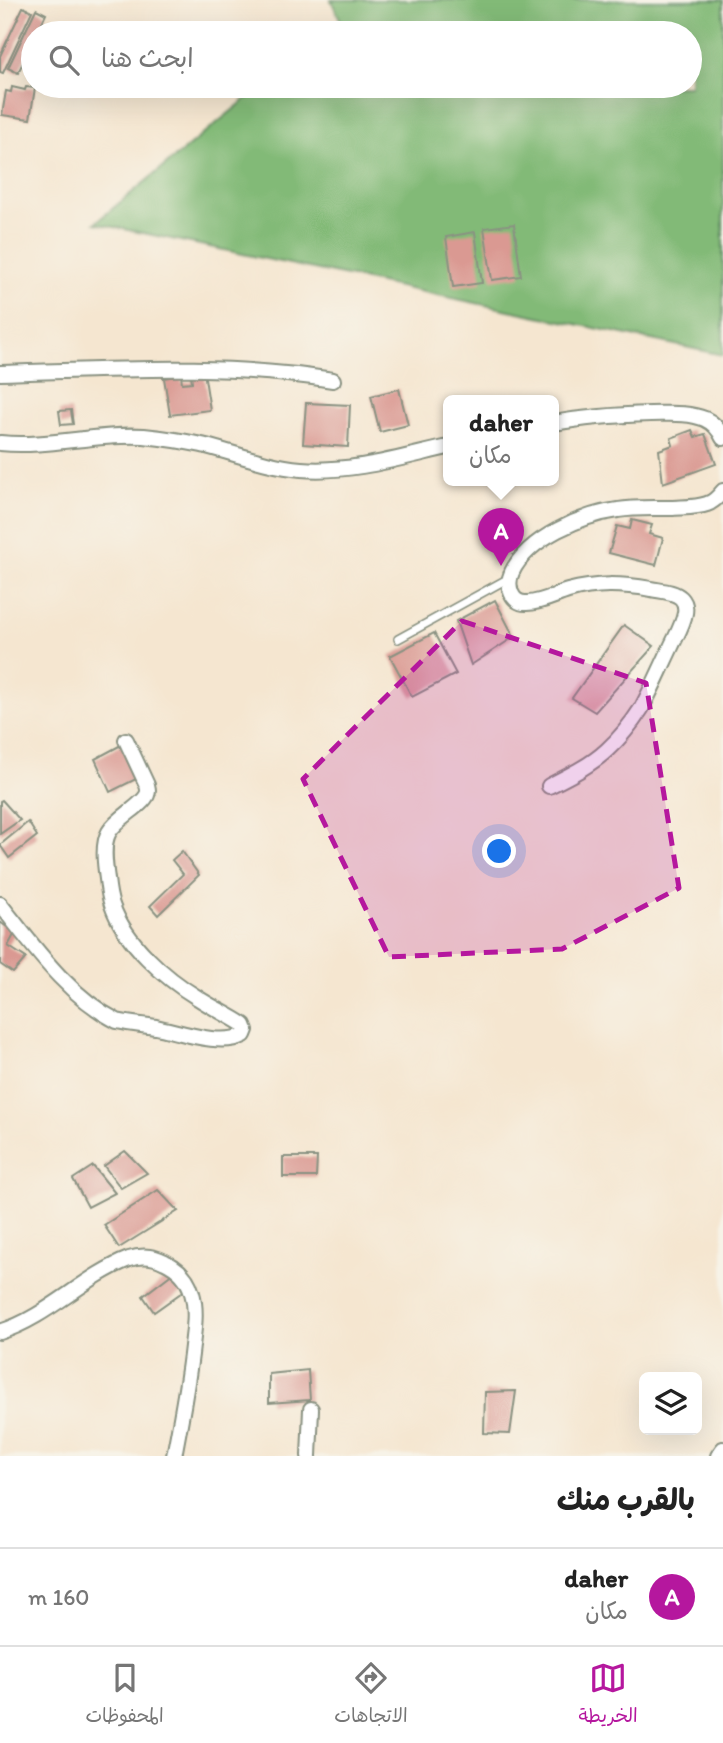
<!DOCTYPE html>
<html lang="ar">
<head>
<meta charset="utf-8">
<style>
	body { margin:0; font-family:Itim,"Playpen Sans Arabic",sans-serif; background:#f2f2f2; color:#222; direction:rtl }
	.controls { position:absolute; right:21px; bottom:21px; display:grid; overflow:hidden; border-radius:10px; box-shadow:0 7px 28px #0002 }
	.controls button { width:63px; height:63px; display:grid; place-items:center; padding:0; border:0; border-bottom:2px solid #e0e0e0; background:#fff; color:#222; font:35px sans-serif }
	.you { position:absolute; left:500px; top:852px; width:24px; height:24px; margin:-18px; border:5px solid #fff; border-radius:50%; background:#1a73e8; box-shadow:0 0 0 10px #1a73e833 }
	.badge { display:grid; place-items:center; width:46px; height:46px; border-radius:50%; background:#b5179e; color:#fff; font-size:23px; font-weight:700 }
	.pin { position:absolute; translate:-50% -58px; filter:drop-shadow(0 2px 4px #0008) }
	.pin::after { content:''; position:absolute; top:37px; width:24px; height:21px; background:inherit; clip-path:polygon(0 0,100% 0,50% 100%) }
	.popup { position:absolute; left:443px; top:395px; width:116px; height:91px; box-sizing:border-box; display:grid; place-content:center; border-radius:10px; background:#fff; filter:drop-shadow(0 2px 5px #0005); font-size:23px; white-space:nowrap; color:#767676 }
	.popup b { font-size:26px; color:#222 }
	.popup::after { content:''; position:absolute; left:50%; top:100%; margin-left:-14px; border:14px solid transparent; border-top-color:#fff }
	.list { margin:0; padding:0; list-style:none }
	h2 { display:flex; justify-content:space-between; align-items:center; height:91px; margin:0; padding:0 28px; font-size:30px }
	h2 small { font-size:23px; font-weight:400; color:#767676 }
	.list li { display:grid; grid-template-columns:46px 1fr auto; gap:21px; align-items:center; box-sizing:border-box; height:98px; padding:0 28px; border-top:2px solid #e0e0e0 }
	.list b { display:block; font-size:26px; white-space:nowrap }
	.list p { margin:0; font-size:23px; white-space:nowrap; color:#767676 }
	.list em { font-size:23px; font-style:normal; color:#767676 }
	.icon { flex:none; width:38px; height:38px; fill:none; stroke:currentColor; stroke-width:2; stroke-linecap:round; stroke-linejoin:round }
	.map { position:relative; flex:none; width:723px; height:1456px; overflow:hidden; direction:ltr }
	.search { position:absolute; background:#fff; box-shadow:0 7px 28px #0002; left:21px; right:21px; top:21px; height:77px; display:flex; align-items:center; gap:18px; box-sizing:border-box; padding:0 24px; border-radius:38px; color:#767676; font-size:26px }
	.sheet { height:189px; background:#fff }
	nav { display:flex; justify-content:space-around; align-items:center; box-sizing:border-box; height:98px; border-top:2px solid #e0e0e0; background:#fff; font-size:19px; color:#767676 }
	nav a { display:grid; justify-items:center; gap:4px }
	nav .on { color:#b5179e }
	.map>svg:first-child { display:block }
</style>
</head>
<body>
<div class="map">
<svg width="723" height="1456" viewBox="0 0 723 1456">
	<rect width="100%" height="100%" fill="#f7f3e8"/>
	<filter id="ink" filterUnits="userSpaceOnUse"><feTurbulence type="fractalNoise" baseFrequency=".0143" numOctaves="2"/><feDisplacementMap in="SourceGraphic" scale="14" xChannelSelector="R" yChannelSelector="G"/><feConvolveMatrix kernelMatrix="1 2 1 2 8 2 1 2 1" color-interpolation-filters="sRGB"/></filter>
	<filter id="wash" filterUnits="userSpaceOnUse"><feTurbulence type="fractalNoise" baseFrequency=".00686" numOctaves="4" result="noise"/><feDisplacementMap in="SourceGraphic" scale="28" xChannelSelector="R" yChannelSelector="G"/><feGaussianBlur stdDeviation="1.57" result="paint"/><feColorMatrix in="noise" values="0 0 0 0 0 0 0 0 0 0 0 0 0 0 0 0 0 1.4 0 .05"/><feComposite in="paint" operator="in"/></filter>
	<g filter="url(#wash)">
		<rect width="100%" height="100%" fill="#f5e6d0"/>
		<path fill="#82ba77" stroke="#507c56" stroke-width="2" d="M331 0H723V355L95 223 262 86H690V33H326L341 21Z"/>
		<g id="blocks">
			<g fill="#da9992">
				<path d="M23 7 32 11 3 73 0 72V56Z"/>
				<path d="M36 9 46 14 37 33H33V41L18 73 8 68Z"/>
				<path d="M12 87 25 90 26 87 35 88 30 119 2 115 6 91 11 92Z"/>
				<path d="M514 224 521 276 492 280 484 228Z"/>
				<path d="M475 232 482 283 453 287 446 237Z"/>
				<path d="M204 372 210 410 170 415 164 378 181 375 182 383 192 382 191 374Z"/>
				<path d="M399 389 408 425 380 432 371 396Z"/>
				<path d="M306 403 350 405 348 447 303 444Z"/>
				<path d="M71 410 73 424 61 425 59 411Z"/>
				<path d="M692 430 695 437 705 434 716 464 663 483 659 450 673 445 671 438Z"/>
				<path d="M632 520 652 525 649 534 663 538 656 565 609 553 617 526 630 529Z"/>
				<path d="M495 600 514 637 471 665 456 621Z"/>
				<path d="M624 625 654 646 595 712 572 698Z"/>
				<path d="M434 633 456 674 412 697 390 656Z"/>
				<path d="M123 744 138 778 110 792 95 759Z"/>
				<path d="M2 800 20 820 0 834V801Z"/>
				<path d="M28 822 37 836 9 858 0 845Z"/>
				<path d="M182 851 199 875 158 915 150 906 183 874 172 860Z"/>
				<path d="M0 922 15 933 8 946 26 958 13 973 0 964Z"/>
				<path d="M125 1151 147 1173 121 1188 104 1166Z"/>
				<path d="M283 1157H317L316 1177H283Z"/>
				<path d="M93 1166 115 1193 88 1207 73 1179Z"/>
				<path d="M158 1190 178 1211 119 1248 104 1225Z"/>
				<path d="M173 1273 185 1290 154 1312 143 1296Z"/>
				<path d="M308 1370 310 1400 269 1403V1374Z"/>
				<path d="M516 1391 510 1434 484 1433 485 1392Z"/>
			</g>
		</g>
	</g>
	<g filter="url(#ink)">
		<use href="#blocks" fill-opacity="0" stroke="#8a9282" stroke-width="2"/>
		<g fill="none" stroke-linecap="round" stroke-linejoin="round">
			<defs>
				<path id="lane" d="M398 639 509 578"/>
				<g id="street">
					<path d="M0 373C111 370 223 362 333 380"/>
					<path d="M554 423C586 417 618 415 651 414 669 414 688 412 705 419 714 423 719 429 723 438"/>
					<path d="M0 443C48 448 95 433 144 436 163 438 183 441 202 445 235 453 267 466 301 469 351 473 400 458 448 447"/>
					<path d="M549 786C569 776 591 765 607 750 620 738 632 723 641 709 652 689 661 668 671 647 676 636 683 625 685 613 686 607 685 602 681 598 674 591 660 591 651 589 622 584 596 583 568 591 555 595 541 603 527 603 511 604 506 585 512 572 528 538 582 515 618 510 635 507 653 508 671 508 682 507 696 508 707 504 714 502 719 496 723 491"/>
					<path d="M0 904C34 947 67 995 117 1021 130 1024 143 1025 156 1027 181 1032 221 1047 244 1035L246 1030 244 1025C229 1015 213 1008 198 998 165 978 125 943 112 905 109 897 108 888 107 879 105 865 102 844 109 832 117 818 142 806 147 795 149 791 148 789 147 785L126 740"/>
					<path d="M0 1332C48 1317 83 1277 129 1259 141 1255 154 1256 165 1262 178 1268 188 1279 192 1293 197 1310 194 1329 192 1346 188 1383 181 1419 174 1456"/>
					<path d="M309 1456 311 1409"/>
					<path d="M718 1456 723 1449"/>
				</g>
			</defs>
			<use href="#lane" stroke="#8a9282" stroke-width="10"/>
			<use href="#street" stroke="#8a9282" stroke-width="18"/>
			<use href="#lane" stroke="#fff" stroke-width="7"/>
			<use href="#street" stroke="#fff" stroke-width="14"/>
		</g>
	</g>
	<path fill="#b5179e" fill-opacity="0.2" stroke="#b5179e" stroke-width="5" stroke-dasharray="14 9" stroke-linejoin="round" d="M462 621 646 683 679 888 562 949 389 957 303 779Z"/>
</svg>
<div class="controls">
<button><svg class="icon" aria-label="layers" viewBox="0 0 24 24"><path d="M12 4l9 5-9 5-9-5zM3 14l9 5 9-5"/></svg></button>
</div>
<div class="you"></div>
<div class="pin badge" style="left:501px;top:566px">A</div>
<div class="popup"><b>daher</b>مكان</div>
<div class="search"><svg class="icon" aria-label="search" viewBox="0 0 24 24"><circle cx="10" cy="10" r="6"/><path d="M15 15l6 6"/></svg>ابحث هنا</div>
</div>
<section class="sheet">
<h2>بالقرب منك<small></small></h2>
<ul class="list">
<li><span class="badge">A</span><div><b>daher</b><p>مكان</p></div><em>160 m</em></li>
</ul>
</section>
<nav>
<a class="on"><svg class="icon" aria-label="map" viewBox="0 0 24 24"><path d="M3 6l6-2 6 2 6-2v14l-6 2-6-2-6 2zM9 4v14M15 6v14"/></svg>الخريطة</a>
<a><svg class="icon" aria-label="directions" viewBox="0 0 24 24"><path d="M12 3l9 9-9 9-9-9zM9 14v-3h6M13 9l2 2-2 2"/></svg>الاتجاهات</a>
<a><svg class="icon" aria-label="saved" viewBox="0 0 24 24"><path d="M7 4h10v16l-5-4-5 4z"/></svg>المحفوظات</a>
</nav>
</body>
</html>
